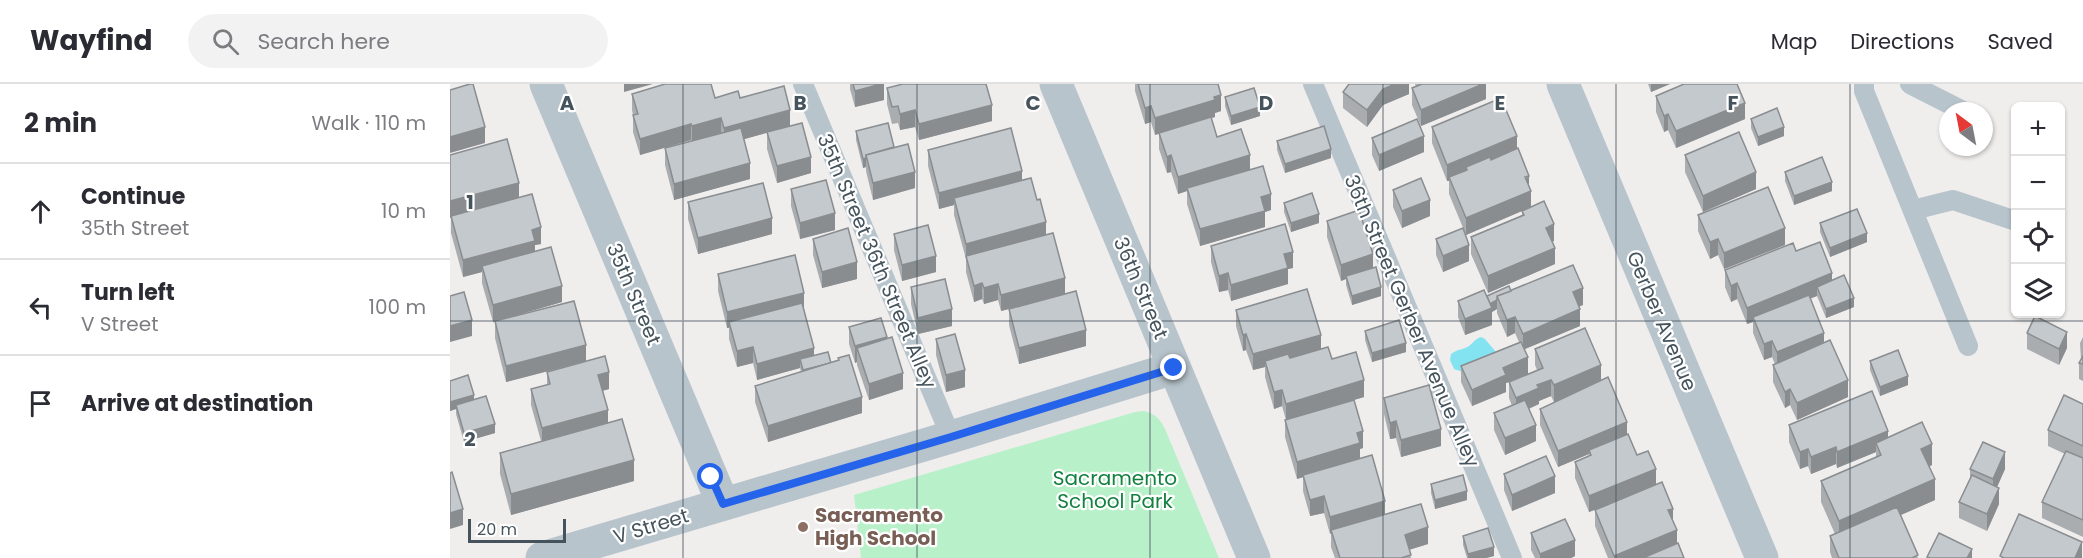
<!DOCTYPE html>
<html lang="en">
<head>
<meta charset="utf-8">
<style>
	body { margin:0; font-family:Poppins,sans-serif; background:#f2f2f3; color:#2b2b33 }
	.controls { position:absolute; right:18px; top:18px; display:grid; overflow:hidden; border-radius:9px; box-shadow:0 2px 4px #0004 }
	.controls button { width:54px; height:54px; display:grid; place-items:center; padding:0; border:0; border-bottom:2px solid #e1e1e2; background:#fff; color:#2b2b33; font:30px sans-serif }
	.compass { position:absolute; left:1489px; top:18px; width:54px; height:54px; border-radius:50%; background:#fff; box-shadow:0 2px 4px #0004; rotate:328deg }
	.scale { position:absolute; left:18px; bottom:15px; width:98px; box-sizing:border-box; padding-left:6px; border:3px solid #45535c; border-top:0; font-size:16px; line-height:21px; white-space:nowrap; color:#45535c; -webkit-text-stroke:4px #fff; paint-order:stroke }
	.stop { position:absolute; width:18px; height:18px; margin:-14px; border:4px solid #2563eb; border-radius:50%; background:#fff }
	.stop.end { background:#2563eb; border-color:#fff; box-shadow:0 2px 6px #0008 }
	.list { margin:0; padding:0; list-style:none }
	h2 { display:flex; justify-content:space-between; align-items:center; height:78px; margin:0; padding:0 24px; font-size:26px }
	h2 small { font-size:20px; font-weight:400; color:#7c7c81 }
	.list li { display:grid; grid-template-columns:39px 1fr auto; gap:18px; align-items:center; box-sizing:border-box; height:96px; padding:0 24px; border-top:2px solid #e1e1e2 }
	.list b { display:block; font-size:22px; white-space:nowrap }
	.list p { margin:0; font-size:20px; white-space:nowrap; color:#7c7c81 }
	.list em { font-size:20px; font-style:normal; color:#7c7c81 }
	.icon { flex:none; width:33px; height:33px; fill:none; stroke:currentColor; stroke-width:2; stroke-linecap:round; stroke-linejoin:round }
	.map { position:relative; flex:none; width:1633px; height:474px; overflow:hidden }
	header { display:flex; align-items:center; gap:36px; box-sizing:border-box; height:84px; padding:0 30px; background:#fff; border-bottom:2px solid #e1e1e2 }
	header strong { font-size:28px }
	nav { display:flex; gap:33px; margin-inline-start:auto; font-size:21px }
	.search { width:420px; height:54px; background:#f2f2f3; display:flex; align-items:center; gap:15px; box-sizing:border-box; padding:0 21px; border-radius:33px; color:#7c7c81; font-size:22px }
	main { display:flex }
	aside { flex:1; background:#fff }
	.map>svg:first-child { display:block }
</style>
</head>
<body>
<header>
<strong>Wayfind</strong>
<div class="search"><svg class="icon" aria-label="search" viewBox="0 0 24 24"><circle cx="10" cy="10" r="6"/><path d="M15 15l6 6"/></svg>Search here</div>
<nav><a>Map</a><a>Directions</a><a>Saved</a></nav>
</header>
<main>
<aside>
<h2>2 min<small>Walk · 110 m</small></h2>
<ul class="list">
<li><svg class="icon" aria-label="ahead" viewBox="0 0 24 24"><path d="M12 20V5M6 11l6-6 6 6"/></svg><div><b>Continue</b><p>35th Street</p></div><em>10 m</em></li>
<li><svg class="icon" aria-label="left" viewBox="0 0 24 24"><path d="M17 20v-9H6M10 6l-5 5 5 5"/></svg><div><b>Turn left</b><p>V Street</p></div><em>100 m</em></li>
<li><svg class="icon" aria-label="arrive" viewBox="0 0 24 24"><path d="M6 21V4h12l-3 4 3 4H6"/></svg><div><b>Arrive at destination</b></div></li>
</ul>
</aside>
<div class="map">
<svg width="1633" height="474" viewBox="0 0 1633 474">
	<rect width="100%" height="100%" fill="#f0eded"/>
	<path fill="#b8f1c9" d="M694 327C706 330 710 335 715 345L769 474H411L404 411 685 328Z"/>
	<path fill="#83e3f0" d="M1031 253 1035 255 1046 268 1016 289 1004 285 1000 276 1001 270C1007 265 1013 266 1019 262 1024 258 1025 255 1031 253Z"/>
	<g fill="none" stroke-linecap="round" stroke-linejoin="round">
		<g stroke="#b8c4cc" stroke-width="20">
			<path d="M353 0 501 353"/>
			<path d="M863 0 1062 474"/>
			<path d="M1414 0V7L1518 262"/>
			<path d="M1460 0 1513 27"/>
			<path d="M1463 126 1503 116 1566 137"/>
		</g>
		<g stroke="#b8c4cc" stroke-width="33">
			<path d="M96 0 273 420"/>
			<path d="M606 0 804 474"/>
			<path d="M1113 0 1312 474"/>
			<path d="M92 474 501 353 724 284"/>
		</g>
	</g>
	<g fill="#a9adb0">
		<path d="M400 0H434V16L405 23 400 5Z"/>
		<path d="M685 0H768L771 27 765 29V33L761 34 767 53 800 86 821 126 815 128V143L750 162 737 120V107L728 110 721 88 717 89 709 65V49L705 51 701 38 695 40 685 7Z"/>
		<path d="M959 0V10L933 21 917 43 893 24V8Z"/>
		<path d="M965 0H1036V15L971 42 962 21V4L966 3Z"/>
		<path d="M1198 0H1220L1201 8Z"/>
		<path d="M437 4 542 37 469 56 465 43 450 46 448 39 442 40 437 20Z"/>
		<path d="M182 10 290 14 340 42 361 89 327 99 317 65V49L294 55 300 95 224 116 215 81V64L241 57V56L190 71 183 48V31L182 26Z"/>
		<path d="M1206 12 1295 35 1226 64 1218 46 1214 48 1206 28Z"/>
		<path d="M775 13 810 32 781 41 775 22Z"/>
		<path d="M1301 35 1334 52 1308 62 1301 44Z"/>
		<path d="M982 43 1067 65 1079 103 1081 123 1104 157 1102 158 1105 180 1038 209 1021 170V153L1072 131V127L1016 151 999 110V97H997L982 59Z"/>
		<path d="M406 47 444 63 465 104 423 116 416 87V83L413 84 406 56Z"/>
		<path d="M922 54 974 68 929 87 922 71Z"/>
		<path d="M827 57 881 74 835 89 827 66Z"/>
		<path d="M478 66 572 96 596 151 615 210 636 262 569 280 559 241V225L551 227 548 216 534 220 532 215 524 218 516 188V175L504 131V121L489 125 478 82Z"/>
		<path d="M1235 71 1306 105 1253 128 1235 88Z"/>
		<path d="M1335 88 1382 107 1344 121 1335 97Z"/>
		<path d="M341 105 385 146 350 155 341 122Z"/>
		<path d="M943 106 980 132 952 144 943 123Z"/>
		<path d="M69 113 91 160 85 161V168L112 218 43 238 32 199V188L13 193 1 149V133L0 134Z"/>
		<path d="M238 118 322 150 248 170 238 135Z"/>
		<path d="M834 119 869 139 841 148 834 128Z"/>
		<path d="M1248 131 1335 161 1274 185 1268 171 1260 175 1248 147Z"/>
		<path d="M877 137 923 184 931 212 902 221 896 201V195L891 197 877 153Z"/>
		<path d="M1370 139 1417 158 1380 173 1370 148Z"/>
		<path d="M444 150 486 188 452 197 444 166Z"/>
		<path d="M363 155 407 195 372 204 363 171Z"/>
		<path d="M986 155 1019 177 993 188 986 171Z"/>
		<path d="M761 162 843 184 838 185V200L781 217 778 206 769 208 761 178Z"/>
		<path d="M1346 167 1382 196 1404 223 1376 234 1367 212 1360 214 1374 258 1398 313 1347 336 1340 321 1335 324 1323 298V281L1325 280 1322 273 1314 276 1303 249V238L1297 240 1287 215 1281 218 1275 203V186Z"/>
		<path d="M268 190 354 225 364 272 381 279 388 276V274L412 329 318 358 305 318V302L351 288 350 284 307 296 303 279 287 283 279 255V244H277L268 207Z"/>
		<path d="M461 203 502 242 468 250 461 220Z"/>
		<path d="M1061 207 1133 221 1129 222 1130 242 1074 265 1078 290 1087 286 1085 281V265L1151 297 1177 350 1187 371 1206 401 1223 437 1227 460 1234 474H1158L1145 442V426L1155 422 1139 428 1125 394V378L1139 372V370L1108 383 1090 341V325L1130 306 1104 318 1101 312 1089 317V320L1079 325 1086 357 1055 371 1044 346V329L1062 322 1059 314V298L1056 299V308L1022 322 1011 298V282L1069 258 1065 249 1057 253 1047 229V225L1042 228V241L1015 251 1008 233V217Z"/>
		<path d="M786 226 871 265 882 275 914 313 836 336 832 322 824 325 815 293V283L803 286 796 266 793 267 786 242Z"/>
		<path d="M45 237 136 277 159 305 152 307 158 339 184 397 61 431 50 390V369L91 357 81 321V305L97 301V288L134 278 56 298 45 254Z"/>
		<path d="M399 243 437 255 453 305 419 316 407 281V278L405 279 399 260Z"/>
		<path d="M915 247 956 268 922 278 915 256Z"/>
		<path d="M1577 249 1617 264 1609 281 1577 265Z"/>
		<path d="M1633 253V297L1629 295V279L1631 276 1630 259Z"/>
		<path d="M486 255 515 303 496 308 486 271Z"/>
		<path d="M1420 277 1458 301 1430 312 1420 286Z"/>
		<path d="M0 297 24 316 45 349 14 358 6 330V325L0 327Z"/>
		<path d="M934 314 991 362 951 373 946 354 940 355 934 330Z"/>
		<path d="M1633 320V453L1592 434V418L1615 370 1598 362V346Z"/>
		<path d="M835 336 913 364 910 365V375L935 431 978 460 959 466 961 474H885L881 463V449L880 450 874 429 860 432 853 407V393L847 395 835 353Z"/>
		<path d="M1339 341 1438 354 1482 381 1479 383 1485 416 1451 431 1468 474H1382L1380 468V452L1385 450 1371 418V397L1426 373V368L1387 384 1386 380 1361 390 1358 382 1350 385 1339 358Z"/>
		<path d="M1520 385H1555L1547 403 1549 420 1537 447 1509 434V418L1520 394Z"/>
		<path d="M1054 390 1105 409 1062 427 1054 406Z"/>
		<path d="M981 400 1017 416 985 425 981 409Z"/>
		<path d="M1081 449 1125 472 1121 474H1085L1081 466Z"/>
		<path d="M1013 452 1044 472 1036 474H1017L1013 461Z"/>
	</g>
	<g fill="#898d90">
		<path d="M174 0H203L174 8Z"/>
		<path d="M431 0H434V16L405 23V7Z"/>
		<path d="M945 0H959V10L933 21 917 43V26L933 5Z"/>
		<path d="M1033 0H1036V15L971 42V26Z"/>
		<path d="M1201 0H1220L1201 8Z"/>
		<path d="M771 11V27L765 29V33L705 51V34Z"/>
		<path d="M1295 19V35L1226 64V47Z"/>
		<path d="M542 21V37L469 56V40Z"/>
		<path d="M701 22V38L695 40V24Z"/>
		<path d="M810 23V32L781 41V32Z"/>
		<path d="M340 26V42L274 61V44Z"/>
		<path d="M465 26V43L450 46V30Z"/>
		<path d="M1218 30V46L1214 48V32Z"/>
		<path d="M271 34V51L242 59V42Z"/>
		<path d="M241 40V56L190 71V55Z"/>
		<path d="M35 43V59L0 69V53Z"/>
		<path d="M1334 43V52L1308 62V53Z"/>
		<path d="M974 52V68L929 87V71Z"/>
		<path d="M1067 52V68L1017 86 1016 83V89L999 93V97H997V81Z"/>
		<path d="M881 65V74L835 89V80Z"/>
		<path d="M721 71V88L717 89V73Z"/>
		<path d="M800 71V87L737 104V107L728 110V93Z"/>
		<path d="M361 73V89L327 99V82Z"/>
		<path d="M416 74V83L413 84V75Z"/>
		<path d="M300 79V95L224 116V100Z"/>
		<path d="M572 87V103L504 114V121L489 125V109Z"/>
		<path d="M465 88V104L423 116V99Z"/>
		<path d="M1306 88V105L1253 128V112Z"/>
		<path d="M1079 92V108L1081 107V123L1016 151V134Z"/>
		<path d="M1382 98V107L1344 121V112Z"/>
		<path d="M69 99V115L0 134V117Z"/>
		<path d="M821 110V126L815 128V143L750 162V145L811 113Z"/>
		<path d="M980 116V132L952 144V127Z"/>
		<path d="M385 129V146L350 155V139Z"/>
		<path d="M869 130V139L841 148V139Z"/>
		<path d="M322 134V150L248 170V154Z"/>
		<path d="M596 138V154L516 173V160Z"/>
		<path d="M1104 140V157L1096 160V144Z"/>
		<path d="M91 143V160L85 161V173L32 182V188L13 193V176L82 146Z"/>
		<path d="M1335 144V161L1274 185V169Z"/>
		<path d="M1417 149V158L1380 173V164Z"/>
		<path d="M1268 155V171L1260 175V158Z"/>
		<path d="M1019 161V177L993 188V172Z"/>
		<path d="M1105 164V180L1038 209V192Z"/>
		<path d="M843 168V184L838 185V200L781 217V201L834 170Z"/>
		<path d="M923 170V186L896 192V195L891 197V181Z"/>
		<path d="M486 172V188L452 197V181Z"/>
		<path d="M407 178V195L372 204V188Z"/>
		<path d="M778 189V206L769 208V192Z"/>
		<path d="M1382 189V206L1367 203V212L1305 237 1303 233V238L1297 240V224Z"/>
		<path d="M615 194V210L551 227V211Z"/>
		<path d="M532 199V215L524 218V202Z"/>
		<path d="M1287 199V215L1281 218V202Z"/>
		<path d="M548 200V216L534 220V204Z"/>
		<path d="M112 202V218L43 238V221Z"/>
		<path d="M931 203V212L902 221V212Z"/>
		<path d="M1133 204V221L1123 225V208Z"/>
		<path d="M354 209V225L280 244 279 238V244H277V228Z"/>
		<path d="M1404 214V223L1376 234V225Z"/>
		<path d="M1047 216V225L1042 228V241L1015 251V235L1039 220Z"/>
		<path d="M502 225V242L468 250V234Z"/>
		<path d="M1130 225V242L1073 266V250Z"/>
		<path d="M1065 233V249L1057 253V236Z"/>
		<path d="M22 236V252L0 258V242Z"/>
		<path d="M636 246V262L569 280V264Z"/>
		<path d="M1617 248V264L1609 281V265Z"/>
		<path d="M1374 249V266L1327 285V268Z"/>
		<path d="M796 250V266L793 267V251Z"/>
		<path d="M871 251V267L817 282 815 277V283L803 286V270Z"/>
		<path d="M437 253V269L407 264V278L405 279V262Z"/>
		<path d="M1322 257V273L1314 276V260Z"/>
		<path d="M956 259V268L922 278V269Z"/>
		<path d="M136 261V277L56 298V282Z"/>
		<path d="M303 263V279L287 283V267Z"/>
		<path d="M364 264V280L350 275V284L307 296V280Z"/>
		<path d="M1078 273V290L1056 299V308L1022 322V306L1053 284Z"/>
		<path d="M1151 281V298L1104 318V301Z"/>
		<path d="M515 286V303L496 308V291Z"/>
		<path d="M159 288V305L148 308V291Z"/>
		<path d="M453 289V305L419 316V300Z"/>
		<path d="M1458 292V301L1430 312V303Z"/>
		<path d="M914 296V313L836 336V320Z"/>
		<path d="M1101 296V312L1089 317V320L1066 330V314L1087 301Z"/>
		<path d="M1398 296V313L1347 336V319Z"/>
		<path d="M1340 305V321L1335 324V308Z"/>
		<path d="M832 306V322L824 325V308Z"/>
		<path d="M24 311V320L6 321V325L0 327V318Z"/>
		<path d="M412 313V329L318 358V342Z"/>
		<path d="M158 326V343L92 361V344Z"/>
		<path d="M946 337V354L940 355V339Z"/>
		<path d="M1177 338V354L1139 366V370L1108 383V367Z"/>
		<path d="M45 340V349L14 358V349Z"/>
		<path d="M1086 341V357L1055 371V354Z"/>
		<path d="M991 345V362L951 373V356Z"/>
		<path d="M913 347V364L910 365V376L847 395V378L907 349Z"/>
		<path d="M1438 347V363L1426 359V368L1387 384V368Z"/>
		<path d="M1482 360V381L1471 386V365Z"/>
		<path d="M1386 363V380L1361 390V373Z"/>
		<path d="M1358 365V382L1350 385V368Z"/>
		<path d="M1555 368V385L1543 412V395Z"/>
		<path d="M184 376V397L61 431V410Z"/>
		<path d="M1206 385V401L1139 428V412Z"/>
		<path d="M1105 392V409L1062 427V411Z"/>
		<path d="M1485 395V416L1389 458V437Z"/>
		<path d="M1549 404V420L1537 447V430Z"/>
		<path d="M1017 407V416L985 425V416Z"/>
		<path d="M874 412V429L860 432V416Z"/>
		<path d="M935 417V434L881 446V449L880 450V433Z"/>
		<path d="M13 425V441L0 445V429Z"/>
		<path d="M1223 425V441L1218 426Z"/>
		<path d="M978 443V460L955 467V451Z"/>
		<path d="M1227 446V462L1199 474H1164V472Z"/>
		<path d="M1125 456V472L1121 474H1090V470Z"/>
		<path d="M1632 458V474H1625Z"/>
		<path d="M1044 463V472L1036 474H1018V470Z"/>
		<path d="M1522 465V474H1517Z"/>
	</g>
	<g fill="#c4c9cd" stroke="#898d90" stroke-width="1.5">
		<path d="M20 0H23L35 43 0 53V6Z"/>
		<path d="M215 0H261L265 14 288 7 290 14 334 2 340 26 274 44 271 34 242 42 241 40 190 55 183 31 188 30 182 10Z"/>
		<path d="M403 0H431L405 7Z"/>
		<path d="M453 0H536L542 21 469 40 465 26 450 30 448 22 442 23 437 4Z"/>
		<path d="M688 0H768L771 11 764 13 765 16 705 34 701 22 695 24Z"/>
		<path d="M899 0H945L933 5 917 26 893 8Z"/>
		<path d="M972 0H1033L971 26 962 4Z"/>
		<path d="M1234 0H1287L1295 19 1226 47 1218 30 1214 32 1206 12Z"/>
		<path d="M804 4 810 23 781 32 775 13Z"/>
		<path d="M1051 14 1067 52 997 81 982 43Z"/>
		<path d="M1327 24 1334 43 1308 53 1301 35Z"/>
		<path d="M761 33 767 53 791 45 800 71 728 93 721 71 717 73 709 49Z"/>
		<path d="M967 35 974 52 929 71 922 54Z"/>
		<path d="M352 39 361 73 327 82 317 48Z"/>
		<path d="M438 39 444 63 416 71V74L413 75 406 47Z"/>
		<path d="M874 42 881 65 835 80 827 57Z"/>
		<path d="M291 44 300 79 224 100 215 64Z"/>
		<path d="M561 44 572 87 489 109 478 66Z"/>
		<path d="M1289 48 1306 88 1253 112 1235 71Z"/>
		<path d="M57 55 69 99 0 117V71Z"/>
		<path d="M458 60 465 88 423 99 416 71Z"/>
		<path d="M1068 64 1079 92 1075 93 1081 107 1016 134 999 93 1017 86 1016 83 1040 73 1041 76Z"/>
		<path d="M1372 73 1382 98 1344 112 1335 88Z"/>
		<path d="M813 82 821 110 811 113 815 127 750 145 737 104Z"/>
		<path d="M581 94 587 116 590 115 596 138 516 160 504 114Z"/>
		<path d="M971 94 980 116 952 127 943 106Z"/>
		<path d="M376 96 385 129 350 139 341 105Z"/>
		<path d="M313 99 322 134 248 154 238 118Z"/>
		<path d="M1318 103 1335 144 1274 169 1268 155 1260 158 1248 131Z"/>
		<path d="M862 109 869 130 841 139 834 119Z"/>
		<path d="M82 110 91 143 82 146 85 157 13 176 1 132Z"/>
		<path d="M1094 117 1104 140 1096 144 1105 164 1038 192 1021 153 1074 131 1072 127Z"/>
		<path d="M1407 125 1417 149 1380 164 1370 139Z"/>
		<path d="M909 126 923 170 891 181 877 137Z"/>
		<path d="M835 140 843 168 834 170 838 184 781 201 778 189 769 192 761 162Z"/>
		<path d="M478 141 486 172 452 181 444 150Z"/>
		<path d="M398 144 407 178 372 188 363 155Z"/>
		<path d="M1013 144 1019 161 993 172 986 155Z"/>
		<path d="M603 149 615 194 551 211 548 200 534 204 532 199 524 202 516 172Z"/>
		<path d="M1370 158 1382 189 1297 224 1287 199 1281 202 1275 186 1343 159 1346 167Z"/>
		<path d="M101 163 112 202 43 221 32 182Z"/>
		<path d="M345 171 354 209 277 228 268 190Z"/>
		<path d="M1123 181 1133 204 1123 208 1130 225 1073 250 1065 233 1057 236 1047 212Z"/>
		<path d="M926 183 931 203 902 212 896 192Z"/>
		<path d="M1394 191 1404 214 1376 225 1367 203Z"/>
		<path d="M495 195 502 225 468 234 461 203Z"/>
		<path d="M1059 202 1061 207 1047 212V216L1040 220 1037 212Z"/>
		<path d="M857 205 871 251 803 270 796 250 793 251 786 226Z"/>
		<path d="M1034 206 1042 224 1015 235 1008 217Z"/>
		<path d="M626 207 636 246 569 264 559 225Z"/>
		<path d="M14 208 22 236 0 242V212Z"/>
		<path d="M1359 211 1374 249 1327 268 1322 257 1314 260 1303 233Z"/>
		<path d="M124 217 136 261 56 282 45 237Z"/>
		<path d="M352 219 364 264 307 280 303 263 287 267 279 238Z"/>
		<path d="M1585 232 1617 248 1609 265 1577 249Z"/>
		<path d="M431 234 437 253 405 262 399 243Z"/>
		<path d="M949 236 956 259 922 269 915 247Z"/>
		<path d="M1135 244 1151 281 1104 301 1101 296 1087 301 1089 304 1066 314 1059 298 1093 284 1085 265Z"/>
		<path d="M505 250 515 286 496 291 486 255Z"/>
		<path d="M442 253 453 289 419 300 407 264Z"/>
		<path d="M1380 256 1398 296 1347 319 1340 305 1335 308 1323 281Z"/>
		<path d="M1071 258 1078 273 1053 284 1056 291 1022 306 1011 282Z"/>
		<path d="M878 263 882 275 906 268 914 296 836 320 832 306 824 308 815 277 838 270 840 274Z"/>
		<path d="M1448 266 1458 292 1430 303 1420 277Z"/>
		<path d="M378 268 381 279 353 286 350 275Z"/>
		<path d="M399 271 412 313 318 342 305 302 389 276 388 274Z"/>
		<path d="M155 272 159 288 148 291 158 326 92 344 81 305 100 300 97 288Z"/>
		<path d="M1633 272V280L1629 279Z"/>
		<path d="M18 291 24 311 0 318V297Z"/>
		<path d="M1158 293 1177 338 1108 367 1090 325Z"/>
		<path d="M979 301 991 345 951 356 946 337 940 339 934 314Z"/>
		<path d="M1422 307 1438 347 1387 368 1386 363 1361 373 1358 365 1350 368 1339 341Z"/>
		<path d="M1614 311 1633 320V362L1598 346Z"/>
		<path d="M36 312 45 340 14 349 6 321Z"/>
		<path d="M904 316 913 347 907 349 910 359 847 378 835 336Z"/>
		<path d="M1075 316 1086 341 1055 354 1044 329Z"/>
		<path d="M172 335 184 376 61 410 50 369Z"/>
		<path d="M1472 338 1482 360 1471 365 1485 395 1389 437 1371 397 1431 371 1426 359Z"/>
		<path d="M1178 350 1187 371 1198 367 1206 385 1139 412 1125 378 1141 371 1139 366Z"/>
		<path d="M1533 358 1555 368 1543 395 1520 385Z"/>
		<path d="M1616 367 1633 374V436L1592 418Z"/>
		<path d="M922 371 935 417 880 433 874 412 860 416 853 391Z"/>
		<path d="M1096 372 1105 392 1062 411 1054 390Z"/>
		<path d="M2 388 13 425 0 429V389Z"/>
		<path d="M1013 391 1017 407 985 416 981 400Z"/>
		<path d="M1522 391 1549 404 1537 430 1509 418Z"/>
		<path d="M1212 398 1223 425 1218 426 1227 446 1164 472 1145 426Z"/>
		<path d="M971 420 978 443 955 451 961 471 951 474H890L881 446Z"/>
		<path d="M1447 423 1468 471 1462 474H1389L1380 452Z"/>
		<path d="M1569 430 1632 458 1625 474H1554L1550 472Z"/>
		<path d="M1115 435 1125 456 1090 470 1081 449Z"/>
		<path d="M1038 444 1044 463 1018 470 1013 452Z"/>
		<path d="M1489 449 1522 465 1517 474H1480L1477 473Z"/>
		<path d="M1228 459 1234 474H1193Z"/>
	</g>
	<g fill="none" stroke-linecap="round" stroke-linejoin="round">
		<path stroke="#2563eb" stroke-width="8" d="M261 393 273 420 501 353 724 284"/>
	</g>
	<path fill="none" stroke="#45535c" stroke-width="1.5" stroke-opacity="0.55" d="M233 0V474M467 0V474M700 0V474M933 0V474M1166 0V474M1400 0V474M0 237H1633"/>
	<circle fill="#8d6e63" stroke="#fff" stroke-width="2" cx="353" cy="443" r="6"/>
	<g text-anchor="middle" stroke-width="4.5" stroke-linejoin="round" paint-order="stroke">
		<g font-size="20" fill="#45535c" stroke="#fff">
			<text transform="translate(427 177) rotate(67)" y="7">35th Street 36th Street Alley</text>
			<text transform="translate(691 204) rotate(67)" y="7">36th Street</text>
			<text transform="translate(184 210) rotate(67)" y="7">35th Street</text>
			<text transform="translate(962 237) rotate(67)" y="7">36th Street Gerber Avenue Alley</text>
			<text transform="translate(1212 237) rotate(67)" y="7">Gerber Avenue</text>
			<text transform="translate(201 442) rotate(-17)" y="7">V Street</text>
		</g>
		<g font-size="20" fill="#12803f" stroke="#fff">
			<text x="665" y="401">Sacramento<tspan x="665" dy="23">School Park</tspan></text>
		</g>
		<g font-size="20" font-weight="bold" fill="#785e54" stroke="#fff" text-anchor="start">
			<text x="365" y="438">Sacramento<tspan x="365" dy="23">High School</tspan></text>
		</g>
	</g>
	<g font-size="20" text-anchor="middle" font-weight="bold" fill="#45535c" stroke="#fff" stroke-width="4.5" stroke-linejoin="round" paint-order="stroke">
		<text x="117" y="26">A</text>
		<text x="350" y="26">B</text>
		<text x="583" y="26">C</text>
		<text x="816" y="26">D</text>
		<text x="1050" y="26">E</text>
		<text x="1283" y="26">F</text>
		<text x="20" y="125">1</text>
		<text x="20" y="362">2</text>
	</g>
</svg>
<div class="controls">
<button>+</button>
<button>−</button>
<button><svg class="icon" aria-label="locate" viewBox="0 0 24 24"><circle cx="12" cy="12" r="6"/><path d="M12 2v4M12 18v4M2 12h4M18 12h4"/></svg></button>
<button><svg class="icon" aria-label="layers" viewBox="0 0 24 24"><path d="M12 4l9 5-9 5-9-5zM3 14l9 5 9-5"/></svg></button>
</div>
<svg class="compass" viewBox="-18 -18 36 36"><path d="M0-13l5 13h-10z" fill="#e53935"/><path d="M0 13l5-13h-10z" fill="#7c7c81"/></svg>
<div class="scale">20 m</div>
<div class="stop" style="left:261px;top:393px"></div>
<div class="stop end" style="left:724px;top:284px"></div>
</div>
</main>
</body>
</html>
